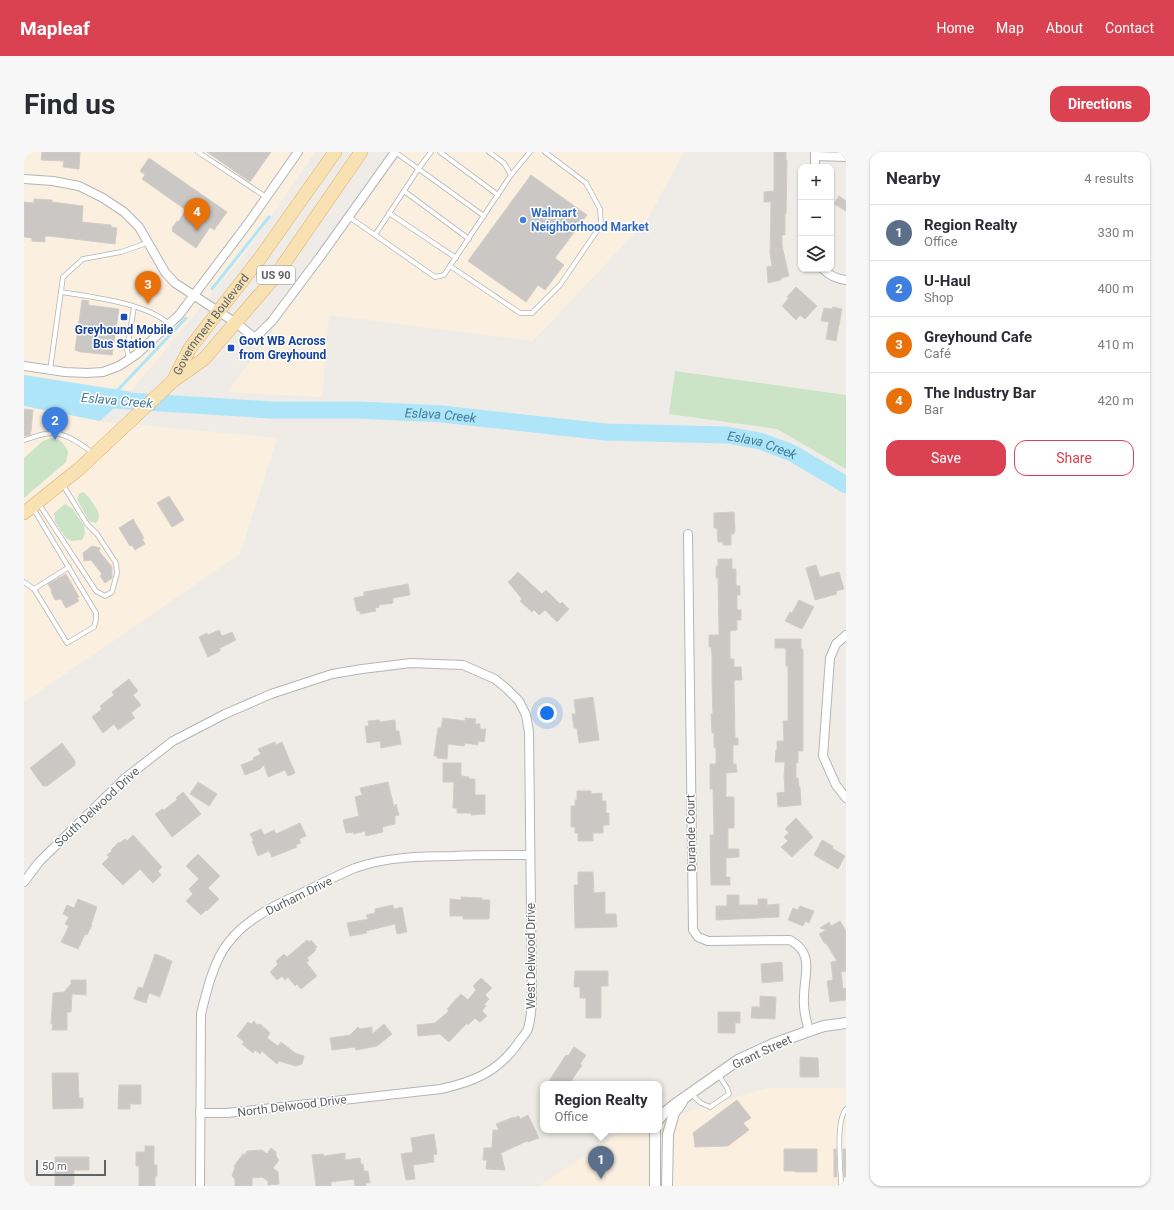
<!DOCTYPE html>
<html lang="en">
<head>
<meta charset="utf-8">
<style>
	body { margin:0; font-family:Roboto,sans-serif; background:#f7f7f7; color:#2b2b33 }
	.controls { position:absolute; right:12px; top:12px; display:grid; overflow:hidden; border-radius:8px; box-shadow:0 1px 3px #0004 }
	.controls button { width:36px; height:36px; display:grid; place-items:center; padding:0; border:0; border-bottom:1px solid #e1e1e2; background:#fff; color:#2b2b33; font:20px sans-serif }
	.scale { position:absolute; left:12px; bottom:10px; width:70px; box-sizing:border-box; padding-left:4px; border:2px solid #5e6366; border-top:0; font-size:11px; line-height:14px; white-space:nowrap; color:#5e6366; -webkit-text-stroke:3px #fff; paint-order:stroke }
	.you { position:absolute; left:523px; top:561px; width:14px; height:14px; margin:-10px; border:3px solid #fff; border-radius:50%; background:#1a73e8; box-shadow:0 0 0 6px #1a73e833 }
	.badge { display:grid; place-items:center; width:26px; height:26px; border-radius:50%; background:#db4251; color:#fff; font-size:13px; font-weight:700 }
	.pin { position:absolute; translate:-50% -33px; filter:drop-shadow(0 1px 2px #0008) }
	.pin::after { content:''; position:absolute; top:21px; width:14px; height:12px; background:inherit; clip-path:polygon(0 0,100% 0,50% 100%) }
	.popup { position:absolute; left:516px; top:929px; width:122px; height:52px; box-sizing:border-box; display:grid; place-content:center; border-radius:8px; background:#fff; filter:drop-shadow(0 1px 3px #0005); font-size:13px; white-space:nowrap; color:#7c7c81 }
	.popup b { font-size:15px; color:#2b2b33 }
	.popup::after { content:''; position:absolute; left:50%; top:100%; margin-left:-8px; border:8px solid transparent; border-top-color:#fff }
	.list { margin:0; padding:0; list-style:none }
	h2 { display:flex; justify-content:space-between; align-items:center; height:52px; margin:0; padding:0 16px; font-size:17px }
	h2 small { font-size:13px; font-weight:400; color:#7c7c81 }
	.list li { display:grid; grid-template-columns:26px 1fr auto; gap:12px; align-items:center; box-sizing:border-box; height:56px; padding:0 16px; border-top:1px solid #e1e1e2 }
	.list b { display:block; font-size:15px; white-space:nowrap }
	.list p { margin:0; font-size:13px; white-space:nowrap; color:#7c7c81 }
	.list em { font-size:13px; font-style:normal; color:#7c7c81 }
	.actions { display:flex; gap:8px; padding:12px 16px }
	.actions a { flex:1; padding:9px 0; border:1px solid #db4251; border-radius:12px; text-align:center; font-size:14px; color:#db4251 }
	.actions .main { background:#db4251; color:#fff }
	.icon { flex:none; width:22px; height:22px; fill:none; stroke:currentColor; stroke-width:2; stroke-linecap:round; stroke-linejoin:round }
	.map { position:relative; flex:none; width:822px; height:1034px; overflow:hidden; border-radius:12px }
	header { display:flex; align-items:center; gap:24px; box-sizing:border-box; height:56px; padding:0 20px; background:#db4251; color:#fff }
	header strong { font-size:19px }
	nav { display:flex; gap:22px; margin-inline-start:auto; font-size:14px }
	.intro { display:flex; align-items:center; justify-content:space-between; box-sizing:border-box; height:96px; padding:0 24px }
	h1 { margin:0; font-size:28px }
	.button { padding:10px 18px; border-radius:12px; background:#db4251; color:#fff; font-size:14px; font-weight:700 }
	main { display:flex; gap:24px; padding:0 24px }
	aside { flex:1; background:#fff; border-radius:12px; box-shadow:0 1px 3px #0004 }
	.map>svg:first-child { display:block }
</style>
</head>
<body>
<header>
<strong>Mapleaf</strong>
<nav><a>Home</a><a>Map</a><a>About</a><a>Contact</a></nav>
</header>
<div class="intro"><h1>Find us</h1><a class="button">Directions</a></div>
<main>
<div class="map">
<svg width="822" height="1034" viewBox="0 0 822 1034">
	<rect width="100%" height="100%" fill="#efece7"/>
	<g fill="#fbf0e0">
		<path d="M0 0H291L221 102 107 239 0 223Z"/>
		<path d="M377 0H660L623 68 509 189 305 163 298 245 204 240Z"/>
		<path d="M0 253 25 258 81 270 253 286 216 402 0 550Z"/>
		<path d="M743 936H822V1034H515L599 979 635 978V968Z"/>
	</g>
	<g fill="#cbe4c6">
		<path d="M651 219 822 243V317L753 277 645 262Z"/>
		<path d="M27 286 37 289 43 297 44 300 42 310 0 346V306L19 289Z"/>
		<path d="M59 340C64 343 76 359 75 365 75 368 73 369 72 371L65 369 53 347 55 342Z"/>
		<path d="M41 352 49 357 60 374 61 381 58 388 47 389 42 386 31 370 30 361Z"/>
	</g>
	<path fill="#aee5f8" d="M0 223 95 238 107 240 76 269 0 254Z"/>
	<g fill="none" stroke-linecap="round" stroke-linejoin="round">
		<g stroke="#aee5f8" stroke-width="3">
			<path d="M188 137 245 65"/>
			<path d="M92 240 162 166"/>
		</g>
		<path stroke="#aee5f8" stroke-width="17" id="s1" d="M73 247 248 258H334L418 262 582 280 703 283 736 289 768 301 822 333"/>
	</g>
	<g fill="#cbc7c4" stroke="#d3cdc6">
		<path d="M18 0H56L55 17 39 15 40 9 17 8Z"/>
		<path d="M183 0H247L226 30Z"/>
		<path d="M750 0H762V8H763L762 62 761 61V83H758V94L765 124 757 126V128L744 131 743 115 748 114 746 101 747 50H740V40L750 39Z"/>
		<path d="M125 6 203 60 190 78 186 75 172 96 148 79 149 77 148 76 153 69 154 70 162 58 118 27 121 23 116 19Z"/>
		<path d="M507 23 563 63 531 106 540 113 521 138 514 133 502 150 444 109Z"/>
		<path d="M815 44 822 49V59L810 52Z"/>
		<path d="M10 47 28 48V50L59 54 58 70 87 73V75L93 76 91 92 25 84H21V90L8 89V86L0 85V50L10 51Z"/>
		<path d="M772 135 793 154 781 167 776 163 772 168 758 154 765 146 763 145Z"/>
		<path d="M58 148 65 149 64 153 95 157 88 203 57 200 51 198Z"/>
		<path d="M809 155 818 157 812 189 802 187 805 170 797 169 800 156 808 157Z"/>
		<path d="M0 257 9 258 7 279 6 283 0 284Z"/>
		<path d="M145 344 160 368 148 375 133 351Z"/>
		<path d="M710 360 711 380H710V382H707V393H699V390H694L693 376H690V361Z"/>
		<path d="M109 367 120 386 118 387 121 392 111 398 108 393 106 394 95 376Z"/>
		<path d="M68 394 76 396 75 399 88 415V426L81 431 76 424 78 422 67 408 60 409 59 401Z"/>
		<path d="M694 407H708V417H712V432L713 434H716V443H713V458H717V468H713V478L706 479V507H710V515H717L718 528H710L711 586H714V593H709V612H712L713 620 702 621V645H710V676H704V697H715V705L702 706V725H706V733H687L686 683H690L689 637H686V612H692V596H690V581H688L687 562H689L688 529V503L687 495H685V483H695L694 426H692V414H694Z"/>
		<path d="M792 413 796 425 815 420 820 437 812 439 813 442 791 448 782 416Z"/>
		<path d="M494 420 518 442 522 438 536 452 538 450 545 457 533 470 521 458 515 463 510 458 508 460 496 449 498 447 484 430Z"/>
		<path d="M42 422 55 445 53 446 55 449 42 456 37 447 31 448 27 440 28 439 24 432Z"/>
		<path d="M384 432 386 443 369 446V451L355 453V455L351 456 352 459 336 462V459H333L330 446 340 444V440Z"/>
		<path d="M775 448 790 455 778 477 761 469 766 460 768 461Z"/>
		<path d="M195 478 198 484 208 480 212 488 196 496V499L184 505 175 485 183 481 184 483Z"/>
		<path d="M751 487H777V497H779V599H774V611H772V626H774L775 635H776L777 653 754 655 753 641 761 640 760 625 761 610H751L752 598H753V589H760L759 569H764V514H762V496H751Z"/>
		<path d="M105 527 114 539 109 543 117 553 107 561 111 566 94 578 90 572 79 581 68 565 78 557 76 554 90 543 88 540Z"/>
		<path d="M569 545 575 588 555 591 553 576H550L548 562H552L550 548Z"/>
		<path d="M419 566 441 569V566L452 567 451 572H456V577H462L460 590 454 589V593L441 591 440 594 424 592 423 607 413 606V604H410L414 576H417Z"/>
		<path d="M355 568 356 570 371 568 372 579H375L377 592 357 596 356 589 343 591 341 574H345L344 569Z"/>
		<path d="M251 590 252 593 258 590 271 621 264 624 261 618 244 625 240 613 236 617 221 623 217 613 230 608 229 606 237 602 234 597Z"/>
		<path d="M38 591 51 609V613L23 634H19L6 616Z"/>
		<path d="M419 611H437V624L445 625V627H451V643H461V662L447 663V661H433V656H429L430 630H419Z"/>
		<path d="M174 630 193 642 185 654 166 642Z"/>
		<path d="M364 630 370 655 372 652 375 663 371 664V672L358 675 359 680 342 684 341 679 330 682 329 680 322 681 319 668 335 664 331 645 338 643 336 636Z"/>
		<path d="M553 639H567V642L578 641V649H582V661H585V673H579V681H569V689H554V681H551V675H547V654H551V648H553Z"/>
		<path d="M159 640 177 662 148 685 131 662 138 657 140 658 153 648 152 646Z"/>
		<path d="M772 666 789 685 768 705 757 695 764 689 760 685 765 681 761 677Z"/>
		<path d="M276 671 282 684 275 687 277 691 272 693 273 695 248 705 245 699 234 704 228 689H230L226 682 237 677 240 683 250 678 252 682Z"/>
		<path d="M109 683 138 715 134 719 137 723 129 731 116 717 99 733 78 712 85 705 83 703 88 699 87 698 95 690 96 691 101 687 103 689Z"/>
		<path d="M798 688 809 694 808 696 821 704 814 717 790 703Z"/>
		<path d="M174 702 196 724 184 736 195 747 183 759 182 758 177 763 162 749 169 742 165 737 175 727 162 714Z"/>
		<path d="M554 720H569L570 741 581 740V762H592L593 775 551 776 550 733H554Z"/>
		<path d="M703 743H715V753H734V747H743V753L755 752V765L692 768V754H703Z"/>
		<path d="M437 745 458 746V748H466L465 767H439V764H426V747L437 748Z"/>
		<path d="M54 747 73 755 67 773H68L63 783 61 782 54 797 37 790 45 774 41 772 45 765 39 762 43 753 50 756Z"/>
		<path d="M369 753 370 757 378 755 383 780 373 782 371 772 342 779 343 781 326 784 323 771 344 767 342 763 351 761V757Z"/>
		<path d="M776 754 790 759 785 771 781 769 779 774 764 768 769 756 774 758Z"/>
		<path d="M816 769 822 779V819L817 820 819 837 822 836V848L806 850 803 829 809 828 807 810 813 809 802 791 801 792 795 782 802 778 796 776 805 770 807 774Z"/>
		<path d="M283 788 285 790 287 788 293 795 291 796 292 798 283 806 285 809 282 810 293 824 277 837 273 832 271 834 264 825 261 828 258 824 253 828 246 820 254 812 252 809 260 802 263 805Z"/>
		<path d="M131 802 142 806V807L148 809 136 845 125 841 122 851 110 847 114 835 119 836Z"/>
		<path d="M758 810 759 829 738 831 737 812Z"/>
		<path d="M551 819H584V834H577V866H562V846H556V835H550Z"/>
		<path d="M457 826 468 836 461 843 465 847 460 853 462 854 458 859 463 864 456 870 451 866 444 873 443 871 425 890 416 882 394 884 393 873 411 871 425 859 423 857 437 842 444 848 452 838 449 834Z"/>
		<path d="M47 828H62V843L48 842 47 860H43V878H28L29 872H27L29 841 40 840 47 832Z"/>
		<path d="M736 844 752 845 751 867 727 866 728 855H736Z"/>
		<path d="M694 860H716V871H711V881H694Z"/>
		<path d="M230 869 233 873 236 872 246 881 243 886 254 894 257 890 271 901 280 904 278 912 272 914 255 909 253 912 238 899 236 902 231 898 229 901 218 892 220 890 213 884 224 870 227 872Z"/>
		<path d="M360 872 368 882 353 894 332 898 331 895 308 898 306 886 326 883 334 875 336 877 348 875V882Z"/>
		<path d="M550 895 562 903 556 912 558 913 545 932H523L542 903 544 904Z"/>
		<path d="M776 905 794 906 795 925H776Z"/>
		<path d="M28 921H54L55 946H59V956L29 957Z"/>
		<path d="M95 933H117V952H106V957H94Z"/>
		<path d="M713 948 727 966 719 971 725 978 704 994 671 995 670 984 669 981Z"/>
		<path d="M504 963 515 986 504 990 503 989 477 1001 481 1018 462 1017 463 1008H459L460 996H468L469 978H475L472 972 490 965V966L495 964 496 967Z"/>
		<path d="M410 982 413 1002 409 1003 410 1010 389 1013 391 1027 382 1028 377 1002 389 1000 387 986Z"/>
		<path d="M121 994H130V1013H133V1024H131V1034H115V1014H112V1000H121Z"/>
		<path d="M247 996 252 1000V1004L255 1008 249 1016 254 1020 255 1032 244 1033V1029L238 1025 228 1026V1034H211V1028L208 1023 211 1016 210 1014 219 1002 221 1003 223 999 238 998 243 1002Z"/>
		<path d="M760 997H793V1020H771V1019H760Z"/>
		<path d="M810 997H812L813 1025H810Z"/>
		<path d="M819 997H822V1025H820Z"/>
		<path d="M321 1001V1008L336 1006 337 1012H339L340 1019H344L346 1031H342V1034H331L330 1027 307 1030V1034H292L288 1003 299 1002 300 1004Z"/>
		<path d="M31 1005H65V1018H50V1032H48V1034H31Z"/>
	</g>
	<g fill="none" stroke-linecap="round" stroke-linejoin="round">
		<defs>
			<g id="service">
				<path d="M174 0 242 45"/>
				<path d="M371 0 460 64"/>
				<path d="M407 0 395 16 351 83 411 125 420 123 487 23 480 11 465 0"/>
				<path d="M416 0 474 43"/>
				<path d="M487 23 506 0"/>
				<path d="M380 39 445 87"/>
				<path d="M365 61 432 106"/>
				<path d="M325 65 351 83"/>
				<path d="M426 114 496 161H508L536 133 577 73 576 57 562 31 521 0"/>
				<path d="M37 140C68 145 122 151 145 172"/>
				<path d="M105 207 103 198 110 155"/>
				<path d="M26 218 39 125 59 107 97 100 123 91"/>
				<path d="M0 288C7 286 14 283 21 282 39 278 55 291 69 301"/>
				<path d="M15 352 72 439 81 444 88 440 93 421 92 411 73 382 63 372 39 333"/>
				<path d="M0 430 10 437 43 491 70 475 72 467V461L9 356"/>
				<path d="M10 437 45 415"/>
				<path d="M667 942 677 951 686 955 705 942 703 936 694 922"/>
				<path d="M817 1034C817 1016 811 970 822 957"/>
			</g>
			<g id="minor">
				<path d="M791 4 822 5"/>
				<path d="M791 15V0"/>
				<path d="M0 27 29 29 55 34 79 46 100 60 115 75 141 120 151 131 212 171 231 186 248 169 296 105 371 0"/>
				<path d="M799 117C806 124 812 127 822 128"/>
				<path d="M0 214 41 220 63 221 79 220 95 214 113 202 155 163 225 70 274 0"/>
				<path d="M664 382 669 778 674 785 684 789 766 788C791 802 780 822 780 845 779 857 782 868 785 879"/>
				<path d="M822 483 812 492 806 506 799 604 812 633 822 646"/>
				<path d="M0 730 15 710 100 627 149 589 201 562 247 542 308 522 338 517 387 511 439 513 471 527 483 537 495 549 502 563 505 580 508 849C507 859 507 870 503 879 500 884 495 889 492 894 472 921 448 930 417 937L203 961H176"/>
				<path d="M176 1034 177 862C182 841 190 808 204 791 221 768 250 753 276 742 294 733 312 724 331 716 362 705 398 704 430 704 456 703 481 703 506 703"/>
			</g>
			<g id="tertiary">
				<path d="M635 967 639 962 650 953 714 908 749 892 785 879 800 874 822 871"/>
				<path d="M631 1034V978"/>
				<path d="M643 1034 644 982 650 961 658 950"/>
			</g>
			<g id="primary">
				<path id="s2" d="M150 227 166 196 236 106 311 0"/>
				<path d="M0 361 55 317 149 229 180 207 250 126 337 0"/>
			</g>
		</defs>
		<use href="#service" stroke="#b2b5b8" stroke-width="5.5"/>
		<use href="#minor" stroke="#b2b5b8" stroke-width="10"/>
		<use href="#tertiary" stroke="#b2b5b8" stroke-width="12"/>
		<use href="#primary" stroke="#e5ad6a" stroke-width="14"/>
		<use href="#service" stroke="#fff" stroke-width="4"/>
		<use href="#minor" stroke="#fff" stroke-width="8"/>
		<use href="#tertiary" stroke="#fff" stroke-width="10"/>
		<use href="#primary" stroke="#f8e1b3" stroke-width="13"/>
	</g>
	<circle fill="#3f7fe0" stroke="#fff" stroke-width="1.5" cx="499" cy="68" r="4"/>
	<g fill="#1a4fb4" stroke="#fff" stroke-width="1.5">
		<rect x="96" y="161" width="8" height="8" rx="2"/>
		<rect x="203" y="192" width="8" height="8" rx="2"/>
	</g>
	<g text-anchor="middle" stroke-width="3" stroke-linejoin="round" paint-order="stroke">
		<rect fill="#fff" stroke="#8e9294" stroke-width="1" x="233" y="114" width="38" height="18" rx="3"/>
		<g font-size="11" font-weight="bold" fill="#5e6366">
			<text x="252" y="127">US 90</text>
		</g>
		<g font-size="12" font-weight="bold" fill="#366cbe" stroke="#fff" text-anchor="start">
			<text x="507" y="65">Walmart<tspan x="507" dy="14">Neighborhood Market</tspan></text>
		</g>
		<g font-size="12" fill="#5e6366" stroke="#fff">
			<text dy="4" stroke="none"><textPath href="#s2" startOffset="66">Government Boulevard</textPath></text>
			<text transform="translate(73 655) rotate(-43)" y="4">South Delwood Drive</text>
			<text transform="translate(667 681) rotate(-91)" y="4">Durande Court</text>
			<text transform="translate(275 744) rotate(-26)" y="4">Durham Drive</text>
			<text transform="translate(507 804) rotate(-90)" y="4">West Delwood Drive</text>
			<text transform="translate(738 900) rotate(-25)" y="4">Grant Street</text>
			<text transform="translate(268 954) rotate(-7)" y="4">North Delwood Drive</text>
		</g>
		<g font-size="12" font-weight="bold" fill="#164399" stroke="#fff">
			<text x="100" y="182">Greyhound Mobile<tspan x="100" dy="14">Bus Station</tspan></text>
			<text x="215" y="193" text-anchor="start">Govt WB Across<tspan x="215" dy="14">from Greyhound</tspan></text>
		</g>
		<g font-size="13" font-style="italic" fill="#457c98" stroke="#fff">
			<text transform="translate(93 248) rotate(5)" y="5">Eslava Creek</text>
			<text dy="5" stroke="none"><textPath href="#s1" startOffset="344">Eslava Creek</textPath></text>
			<text dy="5" stroke="none"><textPath href="#s1" startOffset="668">Eslava Creek</textPath></text>
		</g>
	</g>
</svg>
<div class="controls">
<button>+</button>
<button>−</button>
<button><svg class="icon" aria-label="layers" viewBox="0 0 24 24"><path d="M12 4l9 5-9 5-9-5zM3 14l9 5 9-5"/></svg></button>
</div>
<div class="scale">50 m</div>
<div class="you"></div>
<div class="pin badge" style="left:577px;top:1027px;background:#5c6f8a">1</div>
<div class="popup"><b>Region Realty</b>Office</div>
<div class="pin badge" style="left:31px;top:288px;background:#3f7fe0">2</div>
<div class="pin badge" style="left:124px;top:152px;background:#e8710a">3</div>
<div class="pin badge" style="left:173px;top:79px;background:#e8710a">4</div>
</div>
<aside>
<h2>Nearby<small>4 results</small></h2>
<ul class="list">
<li><span class="badge" style="background:#5c6f8a">1</span><div><b>Region Realty</b><p>Office</p></div><em>330 m</em></li>
<li><span class="badge" style="background:#3f7fe0">2</span><div><b>U-Haul</b><p>Shop</p></div><em>400 m</em></li>
<li><span class="badge" style="background:#e8710a">3</span><div><b>Greyhound Cafe</b><p>Café</p></div><em>410 m</em></li>
<li><span class="badge" style="background:#e8710a">4</span><div><b>The Industry Bar</b><p>Bar</p></div><em>420 m</em></li>
</ul>
<div class="actions"><a class="main">Save</a><a>Share</a></div>
</aside>
</main>
</body>
</html>
